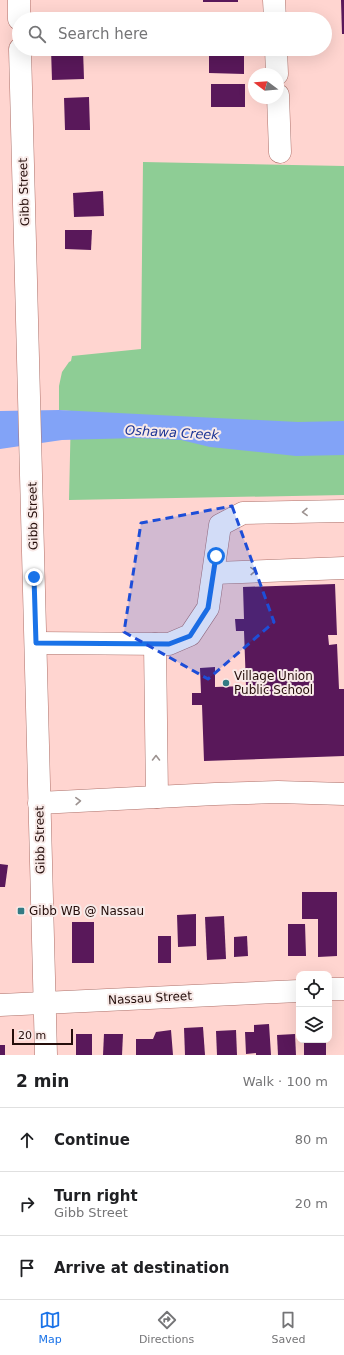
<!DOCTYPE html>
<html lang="en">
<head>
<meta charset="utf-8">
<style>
	body { margin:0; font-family:"DejaVu Sans",sans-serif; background:#f6f6f6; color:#202124 }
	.controls { position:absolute; right:12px; bottom:12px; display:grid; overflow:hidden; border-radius:8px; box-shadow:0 4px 16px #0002 }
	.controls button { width:36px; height:36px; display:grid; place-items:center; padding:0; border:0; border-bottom:1px solid #e0e0e0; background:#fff; color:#202124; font:20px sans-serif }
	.compass { position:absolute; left:248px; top:68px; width:36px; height:36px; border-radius:50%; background:#fff; box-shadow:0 4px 16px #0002; rotate:286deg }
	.scale { position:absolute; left:12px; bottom:10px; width:61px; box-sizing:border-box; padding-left:4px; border:2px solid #250e0b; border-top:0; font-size:11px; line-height:14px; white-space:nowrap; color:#250e0b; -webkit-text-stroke:3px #f8eae8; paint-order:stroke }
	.stop { position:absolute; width:12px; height:12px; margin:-9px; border:3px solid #1a73e8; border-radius:50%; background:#fff }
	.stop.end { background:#1a73e8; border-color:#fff; box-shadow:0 1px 4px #0008 }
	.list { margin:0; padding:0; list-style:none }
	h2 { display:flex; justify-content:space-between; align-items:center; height:52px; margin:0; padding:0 16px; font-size:17px }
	h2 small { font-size:13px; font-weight:400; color:#757577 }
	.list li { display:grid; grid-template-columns:26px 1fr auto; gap:12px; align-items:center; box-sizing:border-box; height:64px; padding:0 16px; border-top:1px solid #e0e0e0 }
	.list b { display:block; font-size:15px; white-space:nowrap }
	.list p { margin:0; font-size:13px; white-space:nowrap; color:#757577 }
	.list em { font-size:13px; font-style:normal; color:#757577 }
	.icon { flex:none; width:22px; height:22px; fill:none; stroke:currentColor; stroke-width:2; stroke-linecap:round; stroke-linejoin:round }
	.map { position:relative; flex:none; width:344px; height:1055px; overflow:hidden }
	.search { position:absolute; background:#fff; box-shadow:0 4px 16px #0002; left:12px; right:12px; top:12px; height:44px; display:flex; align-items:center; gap:10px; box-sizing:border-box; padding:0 14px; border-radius:22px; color:#757577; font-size:15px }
	.sheet { height:244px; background:#fff }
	nav { display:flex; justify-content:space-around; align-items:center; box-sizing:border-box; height:56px; border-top:1px solid #e0e0e0; background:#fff; font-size:11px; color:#757577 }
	nav a { display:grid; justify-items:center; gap:2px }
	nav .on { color:#1a73e8 }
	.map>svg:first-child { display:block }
</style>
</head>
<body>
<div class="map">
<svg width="344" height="1055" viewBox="0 0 344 1055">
	<rect width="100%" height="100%" fill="#ffd5d0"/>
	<path fill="#8ecd95" d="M143 162 344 166V495L69 500 71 411 59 410V386L62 372 69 362 71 361 72 356 141 349Z"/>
	<path fill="#82a3f7" d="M59 410 298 422 344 421V455L296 456 210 447 181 440 137 438 62 440 0 449V411Z"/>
	<g fill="#59185a">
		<rect x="203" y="0" width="35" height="2"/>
		<path d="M341 0H344V34H342Z"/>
		<path d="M241 15V19H209V16Z"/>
		<path d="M51 49H83L84 79 52 80Z"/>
		<path d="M209 50H244V74L209 73Z"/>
		<rect x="211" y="84" width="34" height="23"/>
		<path d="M89 97 90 130H65L64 98Z"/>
		<path d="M103 191 104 216 74 217 73 193Z"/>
		<path d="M65 230H92L91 250 65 249Z"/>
		<path d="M335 584 337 635H328L329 645 337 644 339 689H344V756L204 761 202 705H192V693H201L200 668 215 667V687L246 686 244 631H236L235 619H244L243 587Z"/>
		<path d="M0 864 8 865 5 887H0Z"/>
		<path d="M302 892H337V956L318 957V919H302Z"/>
		<path d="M196 914V946L178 947 177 915Z"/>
		<path d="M224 916 226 959 207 960 205 917Z"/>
		<rect x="72" y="922" width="22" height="41"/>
		<path d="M288 924H305L306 956H288Z"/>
		<rect x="158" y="936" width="13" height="27"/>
		<path d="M247 936 248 956 234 957V937Z"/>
		<path d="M269 1024 271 1055H256V1053L246 1054 245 1032H254V1025Z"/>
		<path d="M203 1027 205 1055H185L184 1028Z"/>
		<path d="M171 1030 173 1055H136V1039H153L156 1032Z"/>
		<path d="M236 1030 237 1055H217L216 1031Z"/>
		<rect x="76" y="1034" width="16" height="21"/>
		<path d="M104 1034H123L122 1055H103Z"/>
		<path d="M295 1034 296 1055H278L277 1035Z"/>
		<rect x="304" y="1040" width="22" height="15"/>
		<rect x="0" y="1045" width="5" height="10"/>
	</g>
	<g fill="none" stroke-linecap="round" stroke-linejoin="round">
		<defs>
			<g id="minor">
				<path d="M274 0 275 19"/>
				<path d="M276 49 277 74"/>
				<path d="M278 95 280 152"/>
				<path d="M214 573 344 568"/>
				<path d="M36 643 169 644 190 635 208 608 220 525 243 513 344 511"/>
				<path d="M155 644 157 797"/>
				<path d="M39 803 215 794 278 792 344 794"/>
				<path d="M329 989H344"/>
				<path d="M0 1005 299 991"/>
			</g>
			<g id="major">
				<path d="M19 0V19"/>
				<path d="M20 49 46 1055"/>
			</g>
		</defs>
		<use href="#minor" stroke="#ae716a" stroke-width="23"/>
		<use href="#major" stroke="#ae716a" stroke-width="23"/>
		<use href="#minor" stroke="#fff" stroke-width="22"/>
		<use href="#major" stroke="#fff" stroke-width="22"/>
	</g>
	<defs><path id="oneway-chevron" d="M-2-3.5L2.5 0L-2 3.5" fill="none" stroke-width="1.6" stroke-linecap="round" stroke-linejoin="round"/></defs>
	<g stroke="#9d9391">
		<use href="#oneway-chevron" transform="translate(305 512) rotate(179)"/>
		<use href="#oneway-chevron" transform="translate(253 571) rotate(-2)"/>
		<use href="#oneway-chevron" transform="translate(156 758) rotate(-90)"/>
		<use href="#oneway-chevron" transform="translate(78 801) rotate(-3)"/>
	</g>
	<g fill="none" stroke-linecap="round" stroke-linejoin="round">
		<path stroke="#1a73e8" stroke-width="5" d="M34 577 36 643 169 644 190 636 208 608 216 556"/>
	</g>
	<path fill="#1d4ed8" fill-opacity="0.2" stroke="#1d4ed8" stroke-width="3" stroke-dasharray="8 5" stroke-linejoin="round" d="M232 506 274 622 208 679 124 632 141 523Z"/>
	<g fill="#337b84" stroke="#f8eae8" stroke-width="1.5">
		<circle cx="226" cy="683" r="4"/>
		<rect x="17" y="907" width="8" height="8" rx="2"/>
	</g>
	<g text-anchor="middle" stroke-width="4" stroke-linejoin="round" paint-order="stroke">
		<g font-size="12" fill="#250e0b" stroke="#f8eae8">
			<text transform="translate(24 192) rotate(-92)" y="4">Gibb Street</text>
			<text transform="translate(33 516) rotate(-91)" y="4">Gibb Street</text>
			<text transform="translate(40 840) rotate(-91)" y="4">Gibb Street</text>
			<text transform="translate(150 998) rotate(-3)" y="4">Nassau Street</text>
		</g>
		<g font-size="12" fill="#250e0b" stroke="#f8eae8" text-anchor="start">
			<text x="234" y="680">Village Union<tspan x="234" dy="14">Public School</tspan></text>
			<text x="29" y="915">Gibb WB @ Nassau</text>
		</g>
		<g font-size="13" font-style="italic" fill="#1f3796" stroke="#f8eae8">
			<text transform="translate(172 432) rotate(3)" y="5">Oshawa Creek</text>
		</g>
	</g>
</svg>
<div class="controls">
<button><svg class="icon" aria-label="locate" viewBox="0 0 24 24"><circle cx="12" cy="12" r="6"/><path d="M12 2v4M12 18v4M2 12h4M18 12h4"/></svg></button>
<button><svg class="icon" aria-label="layers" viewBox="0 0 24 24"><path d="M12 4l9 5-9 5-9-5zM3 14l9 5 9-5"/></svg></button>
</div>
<svg class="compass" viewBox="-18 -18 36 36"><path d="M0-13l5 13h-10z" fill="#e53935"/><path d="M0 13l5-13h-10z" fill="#757577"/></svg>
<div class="scale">20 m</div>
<div class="stop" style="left:216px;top:556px"></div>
<div class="stop end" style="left:34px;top:577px"></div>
<div class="search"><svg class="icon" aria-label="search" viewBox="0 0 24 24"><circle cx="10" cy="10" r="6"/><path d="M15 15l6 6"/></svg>Search here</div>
</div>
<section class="sheet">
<h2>2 min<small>Walk · 100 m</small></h2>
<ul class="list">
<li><svg class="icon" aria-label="ahead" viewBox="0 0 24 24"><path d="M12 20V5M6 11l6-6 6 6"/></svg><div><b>Continue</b></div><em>80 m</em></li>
<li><svg class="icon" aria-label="right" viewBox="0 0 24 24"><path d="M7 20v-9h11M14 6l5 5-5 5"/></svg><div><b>Turn right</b><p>Gibb Street</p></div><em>20 m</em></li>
<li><svg class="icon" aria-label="arrive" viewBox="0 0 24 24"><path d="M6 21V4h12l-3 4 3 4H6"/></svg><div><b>Arrive at destination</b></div></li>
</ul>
</section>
<nav>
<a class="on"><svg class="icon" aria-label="map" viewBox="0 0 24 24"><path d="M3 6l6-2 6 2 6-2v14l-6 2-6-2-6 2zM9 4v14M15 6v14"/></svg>Map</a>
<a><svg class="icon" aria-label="directions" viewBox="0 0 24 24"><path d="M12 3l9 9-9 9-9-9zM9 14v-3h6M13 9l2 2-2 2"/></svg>Directions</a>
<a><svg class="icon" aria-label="saved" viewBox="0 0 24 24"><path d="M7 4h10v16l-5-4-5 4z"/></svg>Saved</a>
</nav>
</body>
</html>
